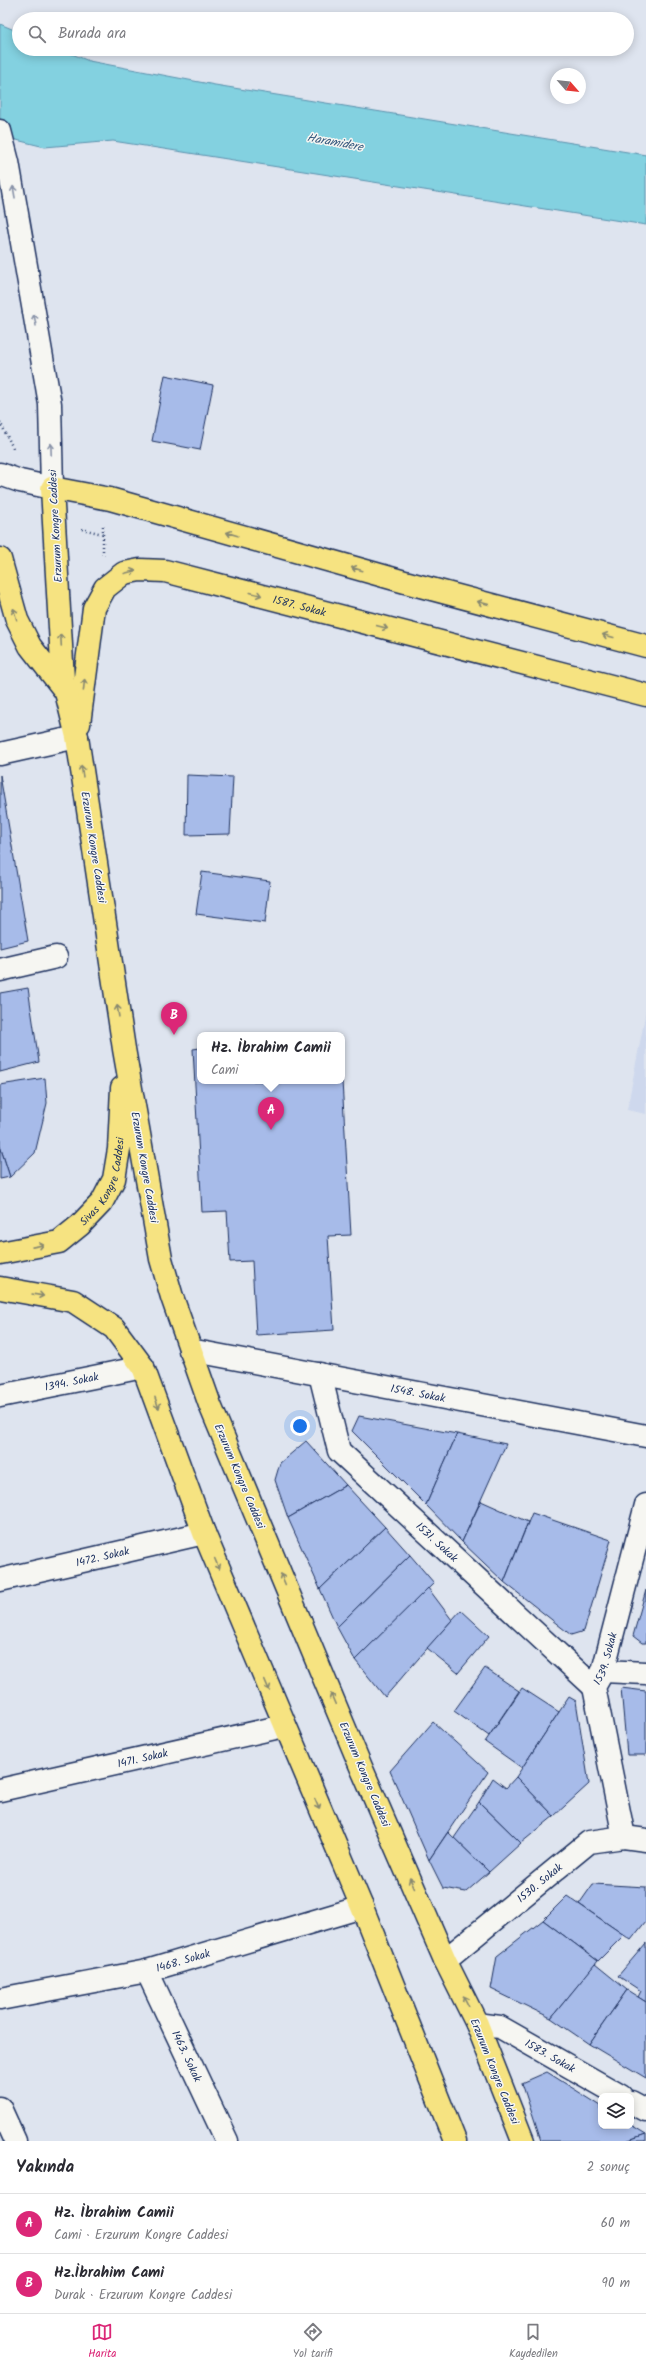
<!DOCTYPE html>
<html lang="tr">
<head>
<meta charset="utf-8">
<style>
	body { margin:0; font-family:Kalam,sans-serif; background:#f2f2f3; color:#2b2b33 }
	.controls { position:absolute; right:12px; bottom:12px; display:grid; overflow:hidden; border-radius:8px; box-shadow:0 2px 10px #0003 }
	.controls button { width:36px; height:36px; display:grid; place-items:center; padding:0; border:0; border-bottom:1px solid #e1e1e2; background:#fff; color:#2b2b33; font:20px sans-serif }
	.compass { position:absolute; left:550px; top:68px; width:36px; height:36px; border-radius:50%; background:#fff; box-shadow:0 2px 10px #0003; rotate:118deg }
	.you { position:absolute; left:300px; top:1426px; width:14px; height:14px; margin:-10px; border:3px solid #fff; border-radius:50%; background:#1a73e8; box-shadow:0 0 0 6px #1a73e833 }
	.badge { display:grid; place-items:center; width:26px; height:26px; border-radius:50%; background:#db2777; color:#fff; font-size:13px; font-weight:700 }
	.pin { position:absolute; translate:-50% -33px; filter:drop-shadow(0 1px 2px #0008) }
	.pin::after { content:''; position:absolute; top:21px; width:14px; height:12px; background:inherit; clip-path:polygon(0 0,100% 0,50% 100%) }
	.popup { position:absolute; left:197px; top:1032px; width:148px; height:52px; box-sizing:border-box; display:grid; place-content:center; border-radius:8px; background:#fff; filter:drop-shadow(0 1px 3px #0005); font-size:13px; white-space:nowrap; color:#7c7c81 }
	.popup b { font-size:15px; color:#2b2b33 }
	.popup::after { content:''; position:absolute; left:50%; top:100%; margin-left:-8px; border:8px solid transparent; border-top-color:#fff }
	.list { margin:0; padding:0; list-style:none }
	h2 { display:flex; justify-content:space-between; align-items:center; height:52px; margin:0; padding:0 16px; font-size:17px }
	h2 small { font-size:13px; font-weight:400; color:#7c7c81 }
	.list li { display:grid; grid-template-columns:26px 1fr auto; gap:12px; align-items:center; box-sizing:border-box; height:60px; padding:0 16px; border-top:1px solid #e1e1e2 }
	.list b { display:block; font-size:15px; white-space:nowrap }
	.list p { margin:0; font-size:13px; white-space:nowrap; color:#7c7c81 }
	.list em { font-size:13px; font-style:normal; color:#7c7c81 }
	.icon { flex:none; width:22px; height:22px; fill:none; stroke:currentColor; stroke-width:2; stroke-linecap:round; stroke-linejoin:round }
	.map { position:relative; flex:none; width:646px; height:2141px; overflow:hidden }
	.search { position:absolute; background:#fff; box-shadow:0 2px 10px #0003; left:12px; right:12px; top:12px; height:44px; display:flex; align-items:center; gap:10px; box-sizing:border-box; padding:0 14px; border-radius:22px; color:#7c7c81; font-size:15px }
	.sheet { height:172px; background:#fff }
	nav { display:flex; justify-content:space-around; align-items:center; box-sizing:border-box; height:56px; border-top:1px solid #e1e1e2; background:#fff; font-size:11px; color:#7c7c81 }
	nav a { display:grid; justify-items:center; gap:2px }
	nav .on { color:#db2777 }
	.map>svg:first-child { display:block }
</style>
</head>
<body>
<div class="map">
<svg width="646" height="2141" viewBox="0 0 646 2141">
	<rect width="100%" height="100%" fill="#dee4ef"/>
	<filter id="ink" filterUnits="userSpaceOnUse"><feTurbulence type="fractalNoise" baseFrequency=".025" numOctaves="2"/><feDisplacementMap in="SourceGraphic" scale="8" xChannelSelector="R" yChannelSelector="G"/><feConvolveMatrix kernelMatrix="1 2 1 2 8 2 1 2 1" color-interpolation-filters="sRGB"/></filter>
	<g filter="url(#ink)">
		<path fill="#ced8ed" d="M646 1011V1114L627 1110Z"/>
		<path fill="#83d1e0" stroke="#5990ac" d="M0 24 19 32V49H60L89 61 215 85 646 155V225L113 141 45 147 0 136Z"/>
		<g fill="#a7bbe9" stroke="#1b2f5e">
			<path d="M165 375 213 385 200 450 152 441Z"/>
			<path d="M0 775 28 941 0 948Z"/>
			<path d="M187 775 233 777 230 834 186 835Z"/>
			<path d="M202 872 270 881 265 923 196 914Z"/>
			<path d="M28 988 39 1062 0 1072V993Z"/>
			<path d="M200 1048V1081H342L351 1235 328 1236 334 1330 256 1335 252 1261 230 1262 227 1211 202 1212 193 1049Z"/>
			<path d="M45 1078 47 1103 35 1153 10 1177 0 1146V1085Z"/>
			<path d="M0 1146 10 1177 0 1179Z"/>
			<path d="M359 1416 457 1434 426 1505 352 1431Z"/>
			<path d="M457 1434 506 1444 462 1542 426 1505Z"/>
			<path d="M306 1441 346 1485 288 1518 275 1480 280 1463Z"/>
			<path d="M346 1485 385 1527 320 1589 288 1518Z"/>
			<path d="M481 1501 528 1522 504 1582 462 1542Z"/>
			<path d="M532 1513 611 1540 584 1631 571 1635 504 1582Z"/>
			<path d="M385 1527 410 1555 337 1627 320 1589Z"/>
			<path d="M410 1555 434 1583 355 1660 337 1627Z"/>
			<path d="M428 1588 452 1620 385 1697 355 1660Z"/>
			<path d="M646 1590V1643H642L633 1636Z"/>
			<path d="M461 1610 489 1636 458 1673 427 1648Z"/>
			<path d="M485 1668 519 1691 489 1736 454 1711Z"/>
			<path d="M522 1688 559 1712 522 1768 485 1742Z"/>
			<path d="M621 1688 646 1691V1755H627Z"/>
			<path d="M569 1697 576 1701 589 1784 554 1816 516 1777Z"/>
			<path d="M433 1722 488 1772 429 1860 390 1771Z"/>
			<path d="M516 1777 554 1816 521 1843 479 1802 493 1778 506 1788Z"/>
			<path d="M479 1802 521 1843 489 1872 454 1838Z"/>
			<path d="M448 1832 489 1872 466 1892 443 1888 429 1860Z"/>
			<path d="M593 1884 646 1887V1921L631 1940 579 1904Z"/>
			<path d="M567 1896 624 1935 598 1961 543 1920Z"/>
			<path d="M543 1920 598 1961 551 2018 491 1989 497 1956Z"/>
			<path d="M646 1943V2002L638 1997 641 1991 618 1976Z"/>
			<path d="M595 1964 627 1990 589 2044 551 2018Z"/>
			<path d="M627 1990 646 2002V2078L589 2044Z"/>
			<path d="M547 2072 601 2106V2126L631 2125 646 2134 626 2141H541L522 2083Z"/>
			<path d="M646 2134V2141H626Z"/>
		</g>
		<g fill="none" stroke-linecap="round" stroke-linejoin="round">
			<defs>
				<g id="minor">
					<path d="M0 131 8 162 50 404 52 488 20 481 0 474"/>
					<path d="M0 754 77 737"/>
					<path d="M0 970 56 957"/>
					<path id="s1" d="M190 1350 646 1436"/>
					<path id="s2" d="M320 1374 339 1451 594 1687"/>
					<path id="s3" d="M0 1396 143 1367"/>
					<path id="s4" d="M0 1580 204 1533"/>
					<path d="M603 1671 646 1673"/>
					<path id="s5" d="M0 1790 284 1726"/>
					<path id="s6" d="M624 1837 594 1687 603 1671 646 1505"/>
					<path id="s7" d="M445 1960 589 1842 624 1837 646 1840"/>
					<path id="s8" d="M147 1971 227 2141"/>
					<path id="s9" d="M0 1999 147 1971 362 1907"/>
					<path id="s10" d="M477 2024 500 2027 621 2096"/>
					<path d="M631 2102 646 2110"/>
					<path d="M0 2108 15 2141"/>
				</g>
				<g id="major">
					<path d="M0 559 17 620 30 646 66 692"/>
					<path id="s11" d="M79 724 94 608 105 588 124 573 140 570 165 571 646 695"/>
					<path id="s12" d="M0 1253 59 1242 80 1225 102 1202 114 1179 119 1149 122 1088"/>
					<path d="M0 1288 73 1301 114 1328 143 1367 204 1533 362 1907 455 2141"/>
					<path d="M523 2141 477 2024 445 1960 361 1767 210 1405 172 1297 161 1259 124 1049 77 737 63 680 52 488 110 499 405 582 646 646"/>
				</g>
			</defs>
			<use href="#minor" stroke="#1b2f5e" stroke-width="25"/>
			<use href="#major" stroke="#1b2f5e" stroke-width="25"/>
			<g stroke="#1b2f5e" stroke-width="2.5" stroke-dasharray="1 3" stroke-linecap="butt">
				<path d="M0 422 13 448"/>
				<path d="M82 529 103 534"/>
				<path d="M103 555V526"/>
			</g>
			<use href="#minor" stroke="#f6f6f2" stroke-width="22"/>
			<use href="#major" stroke="#f6e381" stroke-width="22"/>
		</g>
		<defs><path id="oneway-shaft" d="M-6 0H5M1.5-3L5.5 0L1.5 3" fill="none" stroke-width="1.6" stroke-linecap="round" stroke-linejoin="round"/></defs>
		<g stroke="#8892a8">
			<use href="#oneway-shaft" transform="translate(14 192) rotate(-100)"/>
			<use href="#oneway-shaft" transform="translate(35 320) rotate(-100)"/>
			<use href="#oneway-shaft" transform="translate(51 449) rotate(-92)"/>
		</g>
		<g stroke="#888970">
			<use href="#oneway-shaft" transform="translate(232 534) rotate(-164)"/>
			<use href="#oneway-shaft" transform="translate(357 569) rotate(-164)"/>
			<use href="#oneway-shaft" transform="translate(130 572) rotate(-15)"/>
			<use href="#oneway-shaft" transform="translate(256 594) rotate(15)"/>
			<use href="#oneway-shaft" transform="translate(483 603) rotate(-165)"/>
			<use href="#oneway-shaft" transform="translate(15 614) rotate(-107)"/>
			<use href="#oneway-shaft" transform="translate(382 627) rotate(15)"/>
			<use href="#oneway-shaft" transform="translate(608 636) rotate(-165)"/>
			<use href="#oneway-shaft" transform="translate(61 640) rotate(-93)"/>
			<use href="#oneway-shaft" transform="translate(84 685) rotate(-84)"/>
			<use href="#oneway-shaft" transform="translate(82 771) rotate(-99)"/>
			<use href="#oneway-shaft" transform="translate(118 1011) rotate(-99)"/>
			<use href="#oneway-shaft" transform="translate(38 1246) rotate(-11)"/>
			<use href="#oneway-shaft" transform="translate(38 1295) rotate(10)"/>
			<use href="#oneway-shaft" transform="translate(157 1403) rotate(70)"/>
			<use href="#oneway-shaft" transform="translate(217 1564) rotate(67)"/>
			<use href="#oneway-shaft" transform="translate(283 1579) rotate(-113)"/>
			<use href="#oneway-shaft" transform="translate(267 1685) rotate(67)"/>
			<use href="#oneway-shaft" transform="translate(333 1699) rotate(-113)"/>
			<use href="#oneway-shaft" transform="translate(317 1804) rotate(67)"/>
			<use href="#oneway-shaft" transform="translate(412 1883) rotate(-114)"/>
			<use href="#oneway-shaft" transform="translate(466 2001) rotate(-117)"/>
		</g>
	</g>
	<g text-anchor="middle" stroke-width="3" stroke-linejoin="round" paint-order="stroke">
		<g font-size="11" fill="#1b2f5e" stroke="#f6f6f2">
			<text transform="translate(55 526) rotate(-93)" y="4">Erzurum Kongre Caddesi</text>
			<text dy="4" stroke="none"><textPath href="#s11" startOffset="344">1587. Sokak</textPath></text>
			<text transform="translate(94 847) rotate(81)" y="4">Erzurum Kongre Caddesi</text>
			<text transform="translate(145 1167) rotate(80)" y="4">Erzurum Kongre Caddesi</text>
			<text dy="4" stroke="none"><textPath href="#s12" startOffset="138">Sivas Kongre Caddesi</textPath></text>
			<text dy="4" stroke="none"><textPath href="#s3" startOffset="73">1394. Sokak</textPath></text>
			<text dy="4" stroke="none"><textPath href="#s1" startOffset="232">1548. Sokak</textPath></text>
			<text transform="translate(240 1476) rotate(67)" y="4">Erzurum Kongre Caddesi</text>
			<text dy="4" stroke="none"><textPath href="#s2" startOffset="213">1531. Sokak</textPath></text>
			<text dy="4" stroke="none"><textPath href="#s4" startOffset="105">1472. Sokak</textPath></text>
			<text dy="4" stroke="none"><textPath href="#s6" startOffset="184">1539. Sokak</textPath></text>
			<text dy="4" stroke="none"><textPath href="#s5" startOffset="146">1471. Sokak</textPath></text>
			<text transform="translate(365 1774) rotate(67)" y="4">Erzurum Kongre Caddesi</text>
			<text dy="4" stroke="none"><textPath href="#s7" startOffset="122">1530. Sokak</textPath></text>
			<text dy="4" stroke="none"><textPath href="#s9" startOffset="187">1468. Sokak</textPath></text>
			<text dy="4" stroke="none"><textPath href="#s8" startOffset="94">1463. Sokak</textPath></text>
			<text dy="4" stroke="none"><textPath href="#s10" startOffset="81">1583. Sokak</textPath></text>
			<text transform="translate(495 2071) rotate(68)" y="4">Erzurum Kongre Caddesi</text>
		</g>
		<g font-size="12" font-style="italic" fill="#35587e" stroke="#f6f6f2">
			<text transform="translate(335 142) rotate(10)" y="4">Haramidere</text>
		</g>
	</g>
</svg>
<div class="controls">
<button><svg class="icon" aria-label="layers" viewBox="0 0 24 24"><path d="M12 4l9 5-9 5-9-5zM3 14l9 5 9-5"/></svg></button>
</div>
<svg class="compass" viewBox="-18 -18 36 36"><path d="M0-13l5 13h-10z" fill="#e53935"/><path d="M0 13l5-13h-10z" fill="#7c7c81"/></svg>
<div class="you"></div>
<div class="pin badge" style="left:271px;top:1130px">A</div>
<div class="popup"><b>Hz. İbrahim Camii</b>Cami</div>
<div class="pin badge" style="left:174px;top:1035px">B</div>
<div class="search"><svg class="icon" aria-label="search" viewBox="0 0 24 24"><circle cx="10" cy="10" r="6"/><path d="M15 15l6 6"/></svg>Burada ara</div>
</div>
<section class="sheet">
<h2>Yakında<small>2 sonuç</small></h2>
<ul class="list">
<li><span class="badge">A</span><div><b>Hz. İbrahim Camii</b><p>Cami · Erzurum Kongre Caddesi</p></div><em>60 m</em></li>
<li><span class="badge">B</span><div><b>Hz.İbrahim Cami</b><p>Durak · Erzurum Kongre Caddesi</p></div><em>90 m</em></li>
</ul>
</section>
<nav>
<a class="on"><svg class="icon" aria-label="map" viewBox="0 0 24 24"><path d="M3 6l6-2 6 2 6-2v14l-6 2-6-2-6 2zM9 4v14M15 6v14"/></svg>Harita</a>
<a><svg class="icon" aria-label="directions" viewBox="0 0 24 24"><path d="M12 3l9 9-9 9-9-9zM9 14v-3h6M13 9l2 2-2 2"/></svg>Yol tarifi</a>
<a><svg class="icon" aria-label="saved" viewBox="0 0 24 24"><path d="M7 4h10v16l-5-4-5 4z"/></svg>Kaydedilen</a>
</nav>
</body>
</html>
